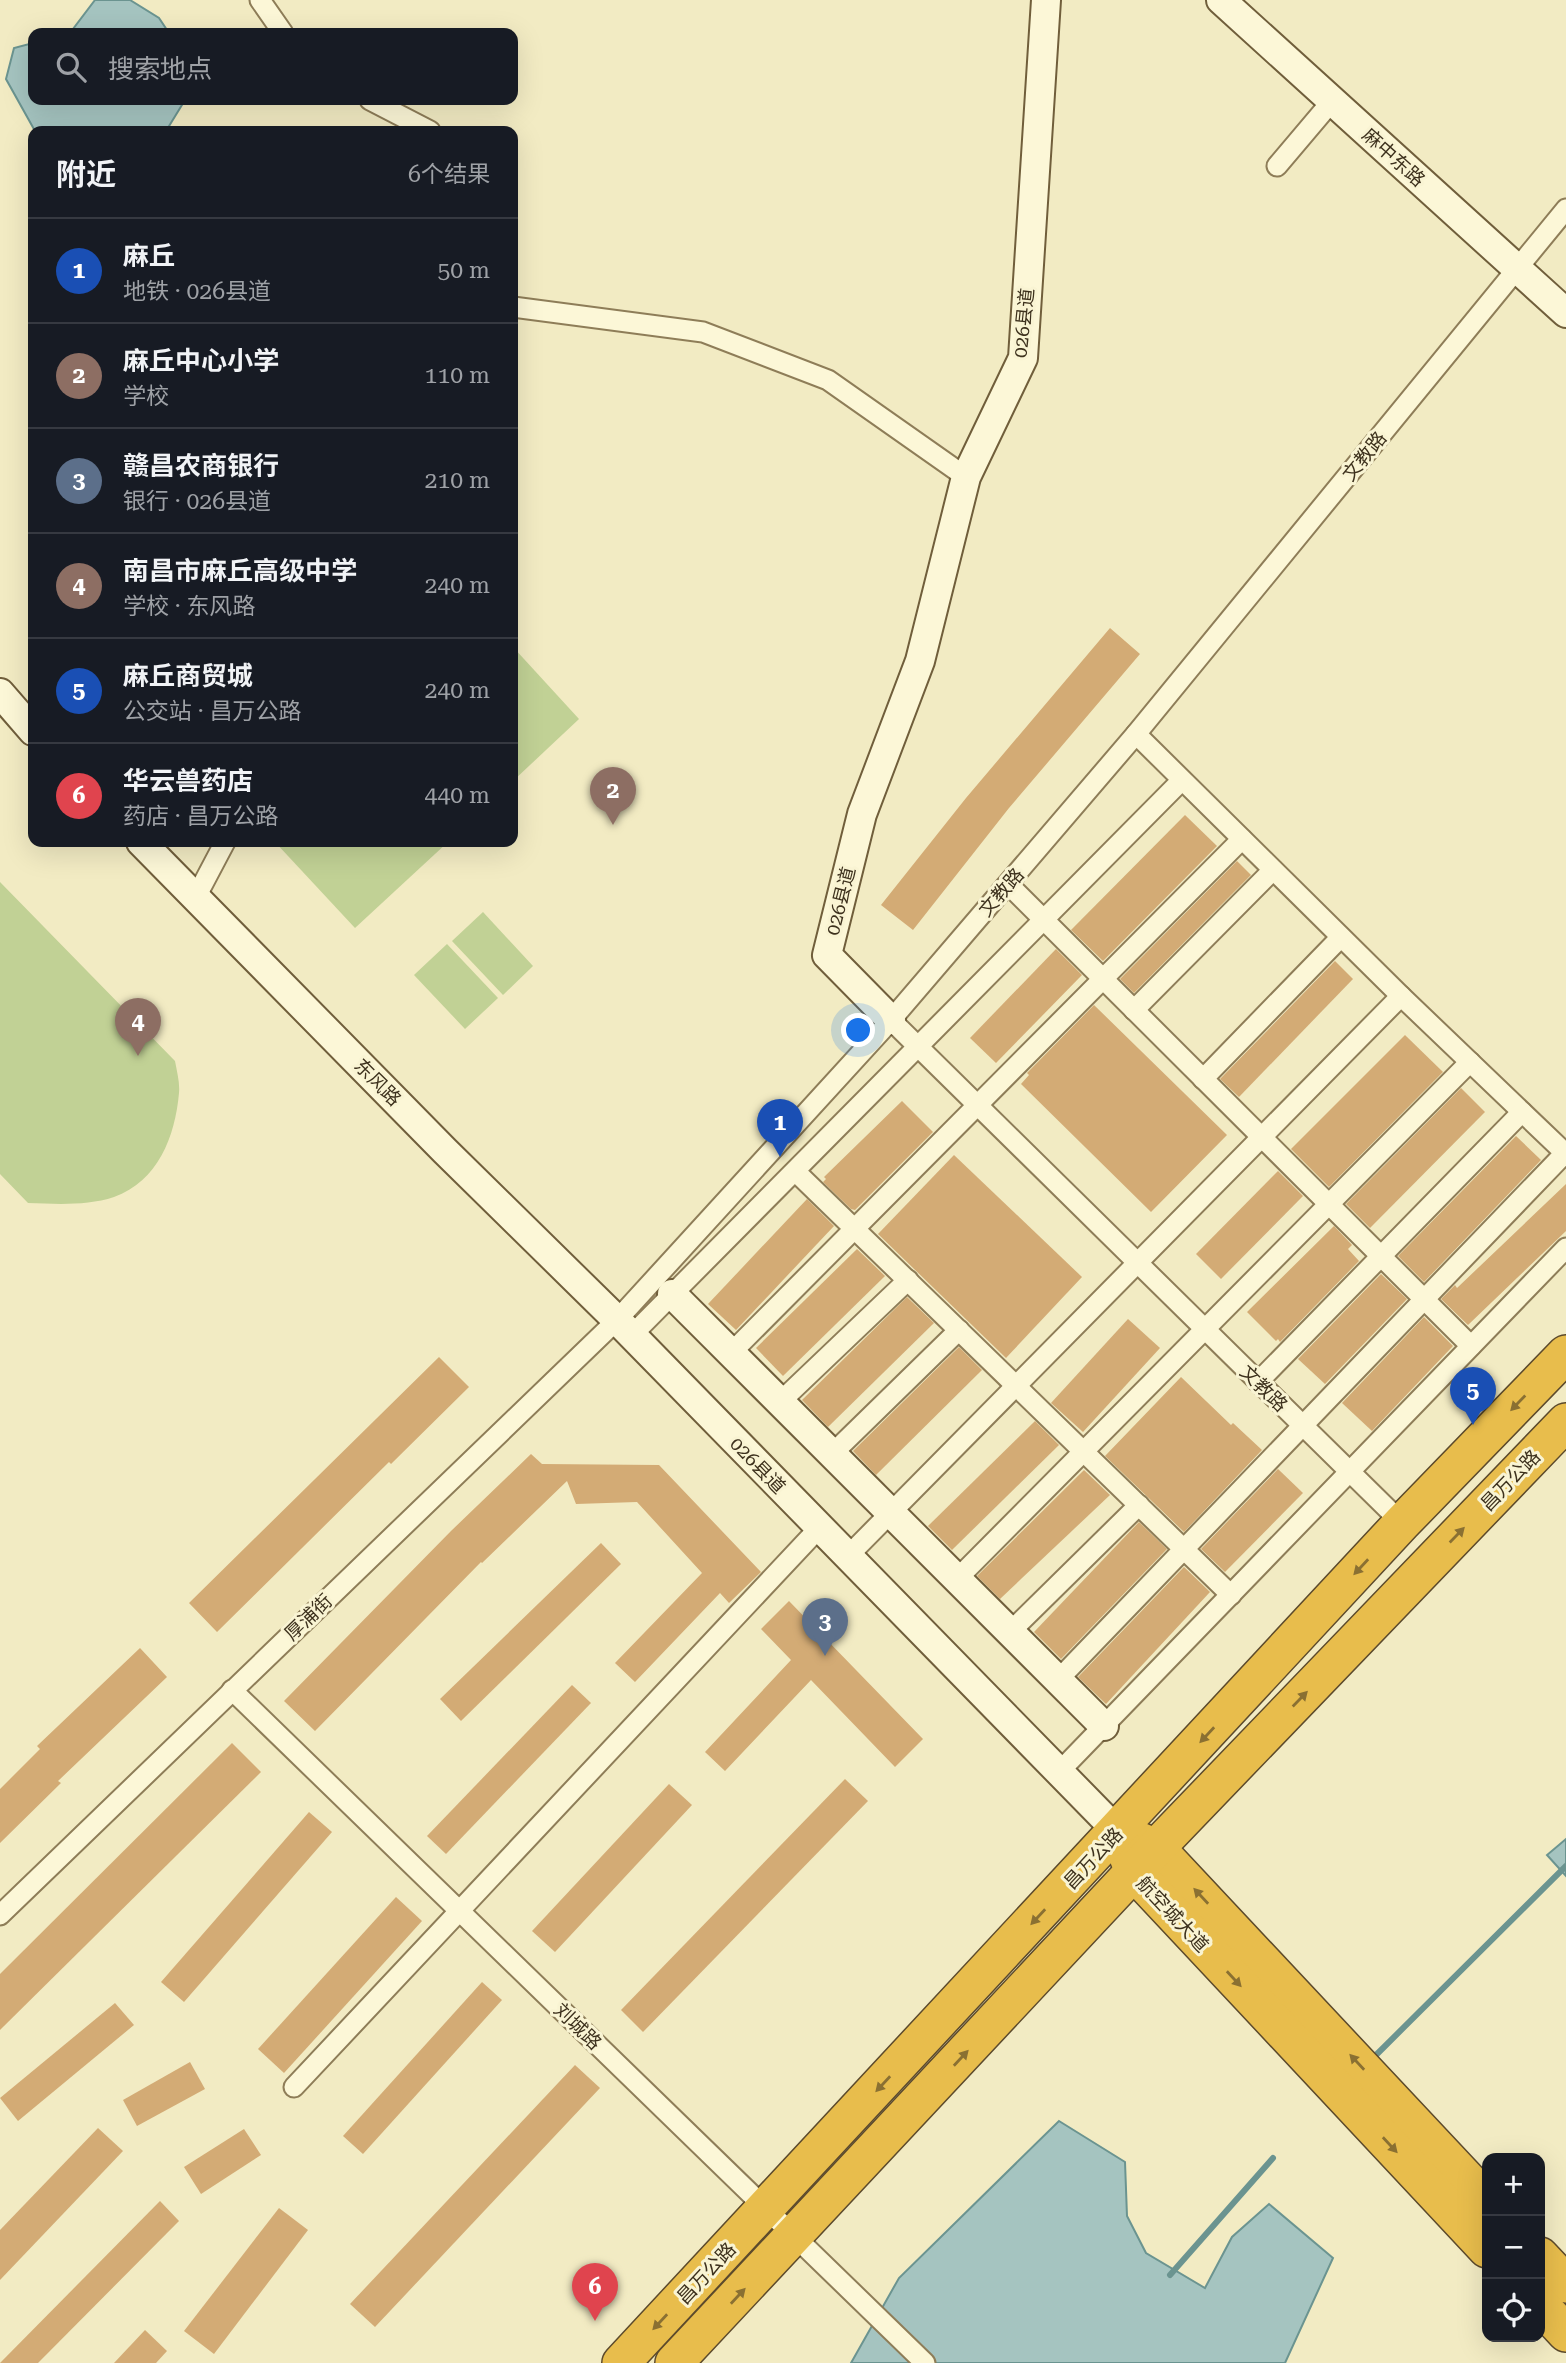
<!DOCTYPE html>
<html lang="zh">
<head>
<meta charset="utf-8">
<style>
	body { margin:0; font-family:"Roboto Serif","Noto Sans SC",serif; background:#20242c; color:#f1f3f6 }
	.controls { position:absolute; right:21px; bottom:21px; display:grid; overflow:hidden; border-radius:14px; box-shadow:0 7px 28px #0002 }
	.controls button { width:63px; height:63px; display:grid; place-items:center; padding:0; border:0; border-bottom:2px solid #363941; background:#171b24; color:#f1f3f6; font:35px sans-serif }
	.you { position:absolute; left:859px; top:1031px; width:24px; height:24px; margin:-18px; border:5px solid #fff; border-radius:50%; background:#1a73e8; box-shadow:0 0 0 10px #1a73e833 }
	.badge { display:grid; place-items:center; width:46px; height:46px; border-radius:50%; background:#ea580c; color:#fff; font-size:23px; font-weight:700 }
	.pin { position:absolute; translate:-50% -58px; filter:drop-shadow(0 2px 4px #0008) }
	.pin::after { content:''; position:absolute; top:37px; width:24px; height:21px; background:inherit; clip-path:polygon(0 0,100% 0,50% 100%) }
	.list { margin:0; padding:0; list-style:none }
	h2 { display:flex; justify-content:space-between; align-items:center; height:91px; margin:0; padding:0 28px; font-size:30px }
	h2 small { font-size:23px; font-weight:400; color:#9ea1a6 }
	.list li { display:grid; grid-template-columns:46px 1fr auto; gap:21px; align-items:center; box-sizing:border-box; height:105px; padding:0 28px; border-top:2px solid #363941 }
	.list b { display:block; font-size:26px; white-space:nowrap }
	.list p { margin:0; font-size:23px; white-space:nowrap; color:#9ea1a6 }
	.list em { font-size:23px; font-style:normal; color:#9ea1a6 }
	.icon { flex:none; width:38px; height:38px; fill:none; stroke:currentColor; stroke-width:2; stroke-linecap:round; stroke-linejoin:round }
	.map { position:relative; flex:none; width:1566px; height:2363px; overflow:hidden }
	.search { position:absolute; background:#171b24; box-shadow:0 7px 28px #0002; left:28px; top:28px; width:490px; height:77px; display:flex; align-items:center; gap:18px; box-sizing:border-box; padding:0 24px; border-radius:14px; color:#9ea1a6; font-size:26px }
	.panel { position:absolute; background:#171b24; box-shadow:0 7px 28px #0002; left:28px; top:126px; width:490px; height:721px; border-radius:14px }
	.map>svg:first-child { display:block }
</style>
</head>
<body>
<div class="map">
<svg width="1566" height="2363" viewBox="0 0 1566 2363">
	<rect width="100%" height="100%" fill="#f2ebc3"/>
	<g fill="#c1d195">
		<path d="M513 647 579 719 513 781Z"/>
		<path d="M275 842H448L355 928Z"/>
		<path d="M0 882 175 1061C177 1072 180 1083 179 1093 175 1137 158 1181 114 1197 87 1206 56 1204 28 1203L0 1174Z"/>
		<path d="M483 912 533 966 503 995 452 941Z"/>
		<path d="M447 944 498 998 465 1029 414 975Z"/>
	</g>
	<g fill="#a5c4c0" stroke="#6b9490" stroke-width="2">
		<path d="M95 0H130L159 18 169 33H70Z"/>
		<path d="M33 43V100H185L166 131H35L6 79 14 48Z"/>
		<path d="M1566 1839V1876L1547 1855Z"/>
		<path d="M1059 2121 1125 2162 1127 2216 1146 2253 1205 2288 1232 2237 1269 2204 1333 2258 1285 2363H851L899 2278Z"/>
	</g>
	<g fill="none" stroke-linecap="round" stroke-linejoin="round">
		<g stroke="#6b9490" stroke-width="6">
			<path d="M1371 2060 1566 1866"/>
			<path d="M1170 2275 1273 2158"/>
		</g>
	</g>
	<g fill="#d3ab75">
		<path d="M1110 628 1140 654 1009 808 913 930 881 905 966 798Z"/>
		<path d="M1185 815 1217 846 1103 961 1071 930Z"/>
		<path d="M1237 861 1251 875 1134 993 1120 979Z"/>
		<path d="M1056 949 1082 975 996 1063 970 1038Z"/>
		<path d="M1335 961 1353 979 1239 1097 1220 1079Z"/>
		<path d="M1094 1005 1227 1135 1151 1212 1021 1084 1029 1075 1027 1073Z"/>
		<path d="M1405 1035 1443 1072 1329 1187 1291 1149Z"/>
		<path d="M1461 1088 1485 1112 1370 1228 1346 1204Z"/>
		<path d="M902 1101 933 1132 855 1210 851 1209 823 1182 826 1179 824 1177Z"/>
		<path d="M1516 1136 1541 1160 1424 1282 1398 1256Z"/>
		<path d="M954 1155 1082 1277 1006 1358 878 1234Z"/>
		<path d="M1278 1171 1303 1196 1221 1279 1196 1254Z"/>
		<path d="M1566 1184V1231L1468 1325 1441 1299 1455 1285 1457 1288Z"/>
		<path d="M807 1199 834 1226 736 1330 708 1304Z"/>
		<path d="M1334 1226 1352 1245 1348 1249 1359 1261 1280 1342 1278 1339 1276 1341 1247 1312Z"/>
		<path d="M857 1249 885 1276 783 1376 756 1348Z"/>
		<path d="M1381 1274 1407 1299 1325 1384 1298 1359Z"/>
		<path d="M907 1297 934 1323 828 1427 802 1400Z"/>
		<path d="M1424 1317 1453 1346 1372 1431 1342 1403Z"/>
		<path d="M1128 1319 1160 1348 1083 1432 1051 1403Z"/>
		<path d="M959 1347 982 1370 876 1475 853 1451Z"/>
		<path d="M439 1357 469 1387 391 1464 389 1462 217 1632 189 1603Z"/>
		<path d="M1181 1377 1231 1425 1233 1423 1262 1450 1184 1532 1105 1456Z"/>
		<path d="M1035 1421 1059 1445 952 1550 928 1526Z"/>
		<path d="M531 1454 542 1464 659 1465 761 1572 729 1603 720 1593 635 1682 615 1663 702 1573 637 1502 576 1504 567 1481 482 1563 481 1562 315 1731 284 1701 451 1531Z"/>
		<path d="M1278 1469 1303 1493 1225 1572 1201 1549Z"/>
		<path d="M1084 1470 1110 1495 1000 1599 977 1576Z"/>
		<path d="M1139 1522 1167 1549 1061 1659 1034 1632Z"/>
		<path d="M601 1543 621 1564 461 1721 440 1699Z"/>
		<path d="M1184 1567 1210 1592 1106 1704 1078 1677Z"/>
		<path d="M789 1601 923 1739 895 1767 811 1680 725 1771 705 1752 791 1660 761 1629Z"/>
		<path d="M140 1648 167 1677 58 1781 61 1783 0 1843V1789L40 1749 37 1746Z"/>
		<path d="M572 1685 591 1703 446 1854 427 1836Z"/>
		<path d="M232 1743 261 1772 0 2030V1974Z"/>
		<path d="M845 1779 868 1801 643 2032 621 2010Z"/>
		<path d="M669 1784 692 1805 555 1952 532 1931Z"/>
		<path d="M309 1812 332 1832 184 2002 161 1982Z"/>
		<path d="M396 1897 422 1921 284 2073 258 2049Z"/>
		<path d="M482 1982 502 2000 363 2154 343 2136Z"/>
		<path d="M115 2003 134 2025 18 2121 0 2098Z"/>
		<path d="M190 2062 205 2089 137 2126 123 2100Z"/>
		<path d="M575 2065 600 2088 375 2327 350 2304Z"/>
		<path d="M98 2128 123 2151 0 2280V2230Z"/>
		<path d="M244 2129 261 2155 201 2194 184 2167Z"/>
		<path d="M160 2201 179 2221 38 2363H0Z"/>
		<path d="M279 2208 308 2230 214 2354 184 2331Z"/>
		<path d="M145 2330 167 2351 156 2363H114Z"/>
	</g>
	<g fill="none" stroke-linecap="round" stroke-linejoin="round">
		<defs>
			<g id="street">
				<path d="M260 0 283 33"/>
				<path d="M370 100 430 131"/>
				<path d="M1277 166 1332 101"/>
				<path d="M513 307 703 332 828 380 966 477"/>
				<path d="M1136 734 1401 996 1566 1154"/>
				<path d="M1008 884 1471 1346"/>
				<path d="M196 897 225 842"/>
				<path d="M1134 1010 1273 870"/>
				<path d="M1203 1079 1341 937"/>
				<path d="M795 1171 1231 1595"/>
				<path d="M632 1335 1182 780"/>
				<path d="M731 1353 1242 839"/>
				<path d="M1258 1382 1522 1112"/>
				<path d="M780 1402 908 1280"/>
				<path d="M832 1454 959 1330"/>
				<path d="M1402 1523 891 1020 1136 734 1566 209"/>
				<path d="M847 1557 1401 996"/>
				<path d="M957 1579 1470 1062"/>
				<path d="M1010 1632 1139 1505"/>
				<path d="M1058 1680 1565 1153"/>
				<path d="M232 1690 925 2363"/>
				<path d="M1059 1772 1566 1248"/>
				<path d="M0 1915 617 1320 891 1020"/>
				<path d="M294 2087 819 1528"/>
			</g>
			<g id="secondary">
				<path d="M1221 0 1566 313"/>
				<path d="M0 693 33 731"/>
				<path d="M141 842 445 1151 617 1320 1118 1832"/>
				<path d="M891 1020 827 955 862 814 920 661 966 477 1023 358 1046 0"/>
				<path d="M672 1294 1104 1726"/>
			</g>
			<g id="highway">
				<path d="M1135 1839 1156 1848 1487 2201"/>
				<path d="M1125 1849 1134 1872 1487 2249"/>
				<path d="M1540 2256 1566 2284"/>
				<path d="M1540 2305 1566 2333"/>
				<path d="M621 2363 1402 1523 1566 1354"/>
				<path d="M674 2363 1156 1848 1566 1422"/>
			</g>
		</defs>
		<use href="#street" stroke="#8e7d58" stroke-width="23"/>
		<use href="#secondary" stroke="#705e3b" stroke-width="32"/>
		<use href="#highway" stroke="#5c4a2c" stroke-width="40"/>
		<use href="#street" stroke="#fcf7d7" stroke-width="19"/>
		<use href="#secondary" stroke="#fcf7d7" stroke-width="28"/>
		<use href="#highway" stroke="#e8bd4c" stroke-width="37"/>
	</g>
	<defs><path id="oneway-solid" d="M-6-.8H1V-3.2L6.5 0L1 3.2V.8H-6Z" transform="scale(1.75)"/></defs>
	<g fill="#8a7032">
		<use href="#oneway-solid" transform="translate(1518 1403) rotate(134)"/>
		<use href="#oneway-solid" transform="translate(1457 1535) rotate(-46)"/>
		<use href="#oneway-solid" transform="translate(1361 1567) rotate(133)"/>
		<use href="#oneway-solid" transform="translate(1300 1699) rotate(-46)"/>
		<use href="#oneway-solid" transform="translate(1207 1735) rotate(133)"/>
		<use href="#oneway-solid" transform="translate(1201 1896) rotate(-133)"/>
		<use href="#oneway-solid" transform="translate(1038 1917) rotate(133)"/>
		<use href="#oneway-solid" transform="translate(1234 1979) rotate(47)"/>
		<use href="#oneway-solid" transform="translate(961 2058) rotate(-47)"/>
		<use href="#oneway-solid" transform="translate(1357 2062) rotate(-133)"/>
		<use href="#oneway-solid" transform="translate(883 2084) rotate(133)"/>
		<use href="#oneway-solid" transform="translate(1390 2145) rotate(47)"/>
		<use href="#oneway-solid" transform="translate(738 2296) rotate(-47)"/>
		<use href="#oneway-solid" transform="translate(660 2322) rotate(133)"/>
	</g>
	<g text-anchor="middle" stroke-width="6" stroke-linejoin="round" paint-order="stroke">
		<g font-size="19" fill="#3d311d" stroke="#f9f4d3">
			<text transform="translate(1394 157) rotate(42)" y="7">麻中东路</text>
			<text transform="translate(1023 323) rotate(-84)" y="7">026县道</text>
			<text transform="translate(1364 456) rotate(-51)" y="7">文教路</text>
			<text transform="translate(1001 892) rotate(-49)" y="7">文教路</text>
			<text transform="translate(840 901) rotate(-76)" y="7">026县道</text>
			<text transform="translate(378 1082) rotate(45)" y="7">东风路</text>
			<text transform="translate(1264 1388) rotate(44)" y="7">文教路</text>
			<text transform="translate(758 1465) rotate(46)" y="7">026县道</text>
			<text transform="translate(1510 1480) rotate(-46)" y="7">昌万公路</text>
			<text transform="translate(308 1617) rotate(-44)" y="7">厚浦街</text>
			<text transform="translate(1093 1858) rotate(-47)" y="7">昌万公路</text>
			<text transform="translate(1173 1914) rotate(47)" y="7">航空城大道</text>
			<text transform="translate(578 2026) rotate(44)" y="7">刘城路</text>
			<text transform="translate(706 2273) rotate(-47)" y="7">昌万公路</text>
		</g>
	</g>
</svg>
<div class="controls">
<button>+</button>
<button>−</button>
<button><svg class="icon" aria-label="locate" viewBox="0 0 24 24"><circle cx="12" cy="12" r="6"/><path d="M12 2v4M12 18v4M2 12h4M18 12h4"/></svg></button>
</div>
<div class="you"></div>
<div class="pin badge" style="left:780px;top:1157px;background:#1a4fb4">1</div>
<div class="pin badge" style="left:613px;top:825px;background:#8d6e63">2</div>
<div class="pin badge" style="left:825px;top:1656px;background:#5c6f8a">3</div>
<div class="pin badge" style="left:138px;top:1056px;background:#8d6e63">4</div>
<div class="pin badge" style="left:1473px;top:1425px;background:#1a4fb4">5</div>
<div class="pin badge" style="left:595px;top:2321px;background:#e0444e">6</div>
<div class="search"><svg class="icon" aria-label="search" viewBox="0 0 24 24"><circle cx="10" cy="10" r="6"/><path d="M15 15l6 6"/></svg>搜索地点</div>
<section class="panel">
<h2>附近<small>6个结果</small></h2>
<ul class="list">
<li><span class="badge" style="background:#1a4fb4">1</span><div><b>麻丘</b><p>地铁 · 026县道</p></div><em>50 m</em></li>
<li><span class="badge" style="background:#8d6e63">2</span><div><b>麻丘中心小学</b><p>学校</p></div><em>110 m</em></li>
<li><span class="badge" style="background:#5c6f8a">3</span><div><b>赣昌农商银行</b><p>银行 · 026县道</p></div><em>210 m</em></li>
<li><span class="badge" style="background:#8d6e63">4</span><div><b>南昌市麻丘高级中学</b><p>学校 · 东风路</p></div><em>240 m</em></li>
<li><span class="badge" style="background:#1a4fb4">5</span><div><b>麻丘商贸城</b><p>公交站 · 昌万公路</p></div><em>240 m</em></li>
<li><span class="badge" style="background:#e0444e">6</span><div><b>华云兽药店</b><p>药店 · 昌万公路</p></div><em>440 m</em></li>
</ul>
</section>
</div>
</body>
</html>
